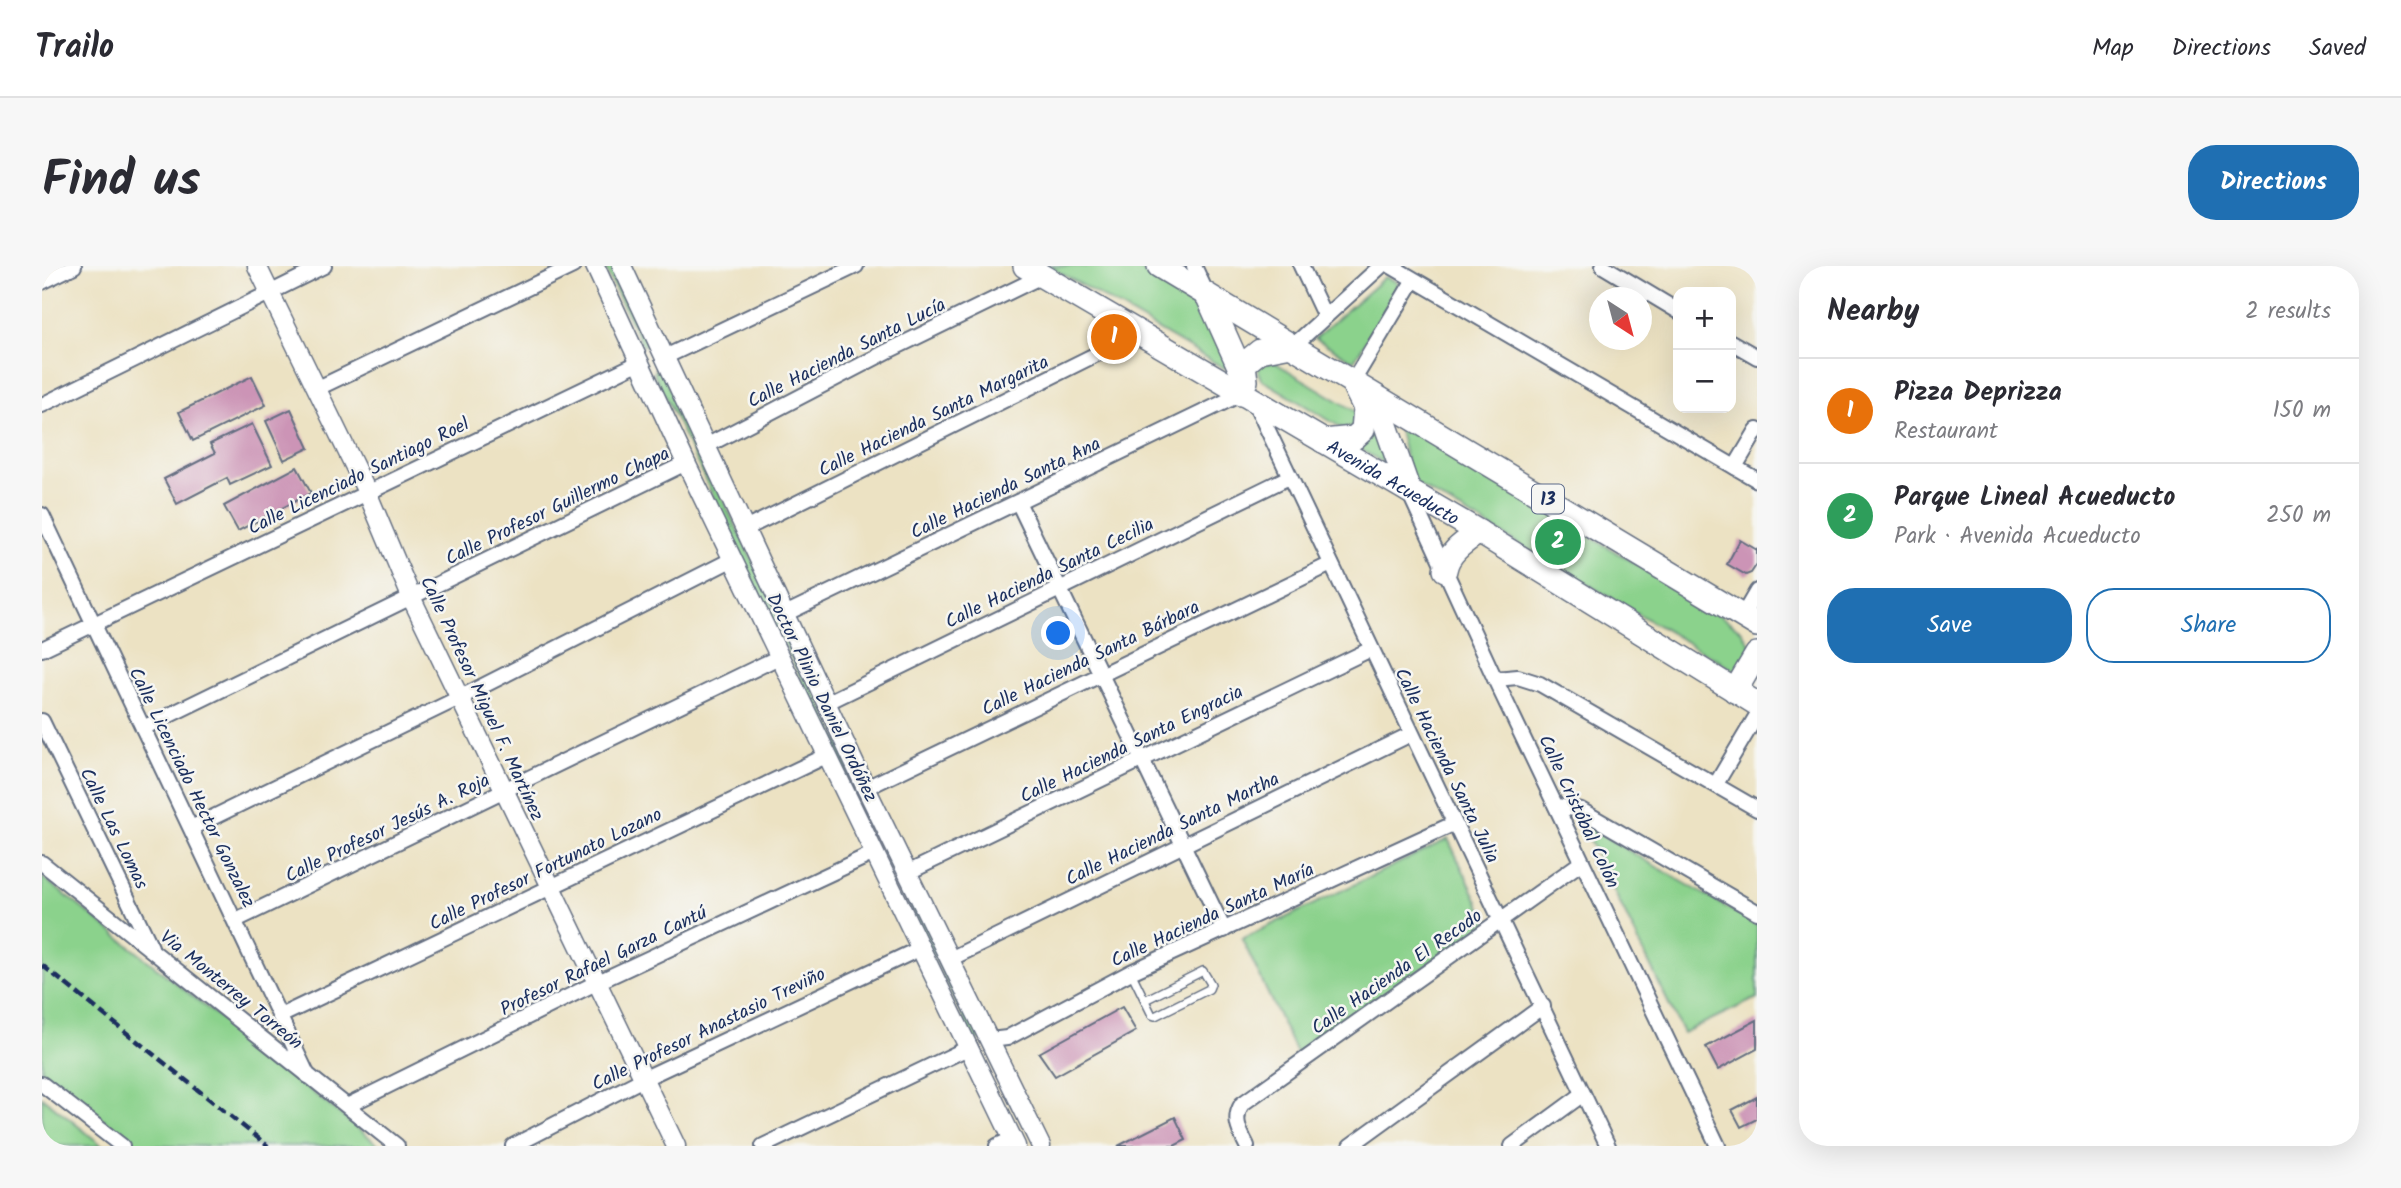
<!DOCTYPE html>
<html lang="en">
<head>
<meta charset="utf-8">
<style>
	body { margin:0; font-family:Kalam,sans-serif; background:#f7f7f7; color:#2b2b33 }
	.controls { position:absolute; right:21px; top:21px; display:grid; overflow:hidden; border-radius:14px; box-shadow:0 7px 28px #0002 }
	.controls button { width:63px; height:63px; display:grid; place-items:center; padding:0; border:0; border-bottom:2px solid #e1e1e2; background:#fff; color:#2b2b33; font:35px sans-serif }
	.compass { position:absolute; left:1547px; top:21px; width:63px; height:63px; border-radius:50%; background:#fff; box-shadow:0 7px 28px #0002; rotate:144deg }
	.you { position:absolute; left:1017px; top:368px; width:24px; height:24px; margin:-18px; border:5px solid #fff; border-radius:50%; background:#1a73e8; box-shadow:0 0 0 10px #1a73e833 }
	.badge { display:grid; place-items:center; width:46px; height:46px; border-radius:50%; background:#1f6fb2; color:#fff; font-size:23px; font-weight:700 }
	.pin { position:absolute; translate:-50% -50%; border:4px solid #fff; box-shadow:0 2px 7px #0006 }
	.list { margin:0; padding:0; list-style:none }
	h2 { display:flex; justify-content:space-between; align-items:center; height:91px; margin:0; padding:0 28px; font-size:30px }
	h2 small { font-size:23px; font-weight:400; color:#7c7c81 }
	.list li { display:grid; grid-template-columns:46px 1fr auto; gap:21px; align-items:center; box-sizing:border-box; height:105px; padding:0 28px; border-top:2px solid #e1e1e2 }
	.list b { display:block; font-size:26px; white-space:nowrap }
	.list p { margin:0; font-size:23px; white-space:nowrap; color:#7c7c81 }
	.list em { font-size:23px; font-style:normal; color:#7c7c81 }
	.actions { display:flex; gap:14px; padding:21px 28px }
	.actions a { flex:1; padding:16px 0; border:2px solid #1f6fb2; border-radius:28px; text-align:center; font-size:24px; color:#1f6fb2 }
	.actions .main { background:#1f6fb2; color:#fff }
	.map { position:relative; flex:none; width:1715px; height:880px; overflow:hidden; border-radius:28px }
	header { display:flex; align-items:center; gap:42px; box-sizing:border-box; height:98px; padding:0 35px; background:#fff; border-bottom:2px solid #e1e1e2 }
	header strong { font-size:33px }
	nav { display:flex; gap:38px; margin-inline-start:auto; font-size:24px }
	.intro { display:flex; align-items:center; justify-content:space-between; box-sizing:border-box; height:168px; padding:0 42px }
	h1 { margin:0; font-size:49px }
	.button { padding:18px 32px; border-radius:28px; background:#1f6fb2; color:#fff; font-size:24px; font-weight:700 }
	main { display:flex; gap:42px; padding:0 42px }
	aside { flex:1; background:#fff; border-radius:28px; box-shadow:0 7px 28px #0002 }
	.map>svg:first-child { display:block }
</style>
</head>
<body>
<header>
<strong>Trailo</strong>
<nav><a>Map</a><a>Directions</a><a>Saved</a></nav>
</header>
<div class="intro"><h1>Find us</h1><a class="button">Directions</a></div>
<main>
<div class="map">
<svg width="1715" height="880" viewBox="0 0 1715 880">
	<rect width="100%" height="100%" fill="#f6f6f2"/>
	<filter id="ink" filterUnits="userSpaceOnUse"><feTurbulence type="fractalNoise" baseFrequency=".0143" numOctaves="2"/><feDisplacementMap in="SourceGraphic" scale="14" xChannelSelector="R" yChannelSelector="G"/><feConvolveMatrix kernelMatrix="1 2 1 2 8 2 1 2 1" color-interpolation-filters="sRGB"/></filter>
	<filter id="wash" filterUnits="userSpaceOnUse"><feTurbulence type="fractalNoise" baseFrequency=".00686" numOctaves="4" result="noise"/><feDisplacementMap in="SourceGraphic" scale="28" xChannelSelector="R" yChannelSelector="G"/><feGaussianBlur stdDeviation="1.57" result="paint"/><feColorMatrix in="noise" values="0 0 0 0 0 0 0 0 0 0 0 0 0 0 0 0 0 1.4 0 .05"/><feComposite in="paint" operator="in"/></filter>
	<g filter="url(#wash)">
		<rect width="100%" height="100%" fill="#ece2c3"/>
		<g fill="#8bd28c" stroke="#538075" stroke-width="2">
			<path d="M562 0H572L608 78 606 80 600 79Z"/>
			<path d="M1007 0H1092L1163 43 1186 100 1182 102Z"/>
			<path d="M1343 11 1355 16 1356 22 1312 95 1273 72Z"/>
			<path d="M1232 96 1313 145V160L1300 162 1219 113 1216 106 1218 99Z"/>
			<path d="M615 101 618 102 939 771 937 774 931 772 612 107Z"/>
			<path d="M1329 148 1345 192 1342 197 1309 178Z"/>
			<path d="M1359 158 1661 338 1699 364 1710 380 1694 405 1369 215 1356 160Z"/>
			<path d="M1539 557 1715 659V732L1641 767Z"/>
			<path d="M1406 573 1446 656 1256 791 1200 673Z"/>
			<path d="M0 611 40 642 338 880H95L0 805Z"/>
			<path d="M0 831 61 880H0Z"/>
		</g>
		<g id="blocks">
			<g fill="#cc94b6">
				<path d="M210 110 224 139 151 175 137 146Z"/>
				<path d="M249 143 267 182 242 194 224 155Z"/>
				<path d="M210 158 230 199 188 219 185 212 135 238 122 213 173 187 168 178Z"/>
				<path d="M255 201 269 227 196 265 182 240Z"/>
				<path d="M1698 274 1715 284V298L1709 307 1704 309 1685 298Z"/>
				<path d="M1080 741 1094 765 1013 810 997 787Z"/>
				<path d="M1715 754V783L1676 804 1664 781Z"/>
				<path d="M1715 831V853L1699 861 1690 844Z"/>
				<path d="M1133 851 1144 874 1132 880H1076Z"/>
			</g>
		</g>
	</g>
	<g filter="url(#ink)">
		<use href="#blocks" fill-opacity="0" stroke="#646e81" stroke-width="2"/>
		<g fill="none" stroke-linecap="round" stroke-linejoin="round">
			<defs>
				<path id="service" d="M1089 706 1110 749 1113 750 1167 723 1169 718 1161 705 1103 734"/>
				<g id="minor">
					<path d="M1152 0 1165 28"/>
					<path d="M1259 0 1283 51"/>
					<path d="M1349 0 1715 214"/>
					<path d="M1561 0 1636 45"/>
					<path d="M0 16 32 0"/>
					<path d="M1689 76 1715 91"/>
					<path d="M1250 81 1339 0"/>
					<path d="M623 91 814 0"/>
					<path d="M1310 117 1371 15"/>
					<path d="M274 123 531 0"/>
					<path d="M1212 135 1566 880"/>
					<path d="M0 139 282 0"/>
					<path d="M664 180 846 85 1000 10"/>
					<path d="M1693 201 1715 164"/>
					<path d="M1367 226 1453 413 1676 880"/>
					<path d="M976 236 1182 664"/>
					<path d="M0 249 266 810"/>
					<path d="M703 263 1095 68"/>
					<path d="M743 348 1199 128"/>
					<path d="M1701 349 1715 325"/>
					<path d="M0 383 598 96"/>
					<path d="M1453 413 1476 411 1498 418 1715 543"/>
					<path d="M784 437 1247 211"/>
					<path d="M0 455 109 681"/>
					<path d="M101 462 644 197"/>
					<path d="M1674 518 1715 449"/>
					<path d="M824 522 1289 298"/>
					<path d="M1514 540 1539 544 1715 646"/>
					<path d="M151 561 417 432 691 293"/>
					<path d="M0 597 355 880"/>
					<path d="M865 607 1329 383"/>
					<path d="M194 654 737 391"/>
					<path d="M908 693 1369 468"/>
					<path d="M238 750 786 489"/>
					<path d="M948 774 965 772 1089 706 1411 558"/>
					<path d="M0 818 80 880"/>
					<path d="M307 839 554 717 832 587"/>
					<path d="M471 880 603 812 879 682"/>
					<path d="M721 880 928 781"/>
					<path d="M955 880 970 873"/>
					<path d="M1205 880C1198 866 1190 853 1200 838L1540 596"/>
					<path d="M1308 880 1501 740"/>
					<path d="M1470 880 1541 828"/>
				</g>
				<g id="tertiary">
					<path d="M215 0 325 226 370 333 634 880"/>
					<path d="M553 0 644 197 974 880"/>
					<path d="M580 0 824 522 999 880"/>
				</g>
				<g id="primary">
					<path id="s1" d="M983 0 1437 266 1715 438"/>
					<path d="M1117 0 1715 359"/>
					<path d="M1165 29 1200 107 1199 128"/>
					<path d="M1204 115 1202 98 1218 85 1249 79"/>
					<path d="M1334 131 1367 225"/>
					<path d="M1281 175 1312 172 1321 164 1323 142 1313 122"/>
					<path d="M1403 304C1406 286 1423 276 1437 266"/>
					<path d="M1693 425 1715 388"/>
				</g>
			</defs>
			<use href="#service" stroke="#646e81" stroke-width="10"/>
			<use href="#minor" stroke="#646e81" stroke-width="18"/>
			<use href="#tertiary" stroke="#646e81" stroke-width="21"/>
			<use href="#primary" stroke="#646e81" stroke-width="26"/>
			<use href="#service" stroke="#fff" stroke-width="7"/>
			<use href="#minor" stroke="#fff" stroke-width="14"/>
			<use href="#tertiary" stroke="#fff" stroke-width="18"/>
			<use href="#primary" stroke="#fff" stroke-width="23"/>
			<path stroke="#1b2f5e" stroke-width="4.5" stroke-dasharray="10 5" stroke-linecap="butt" d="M0 699 226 880"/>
		</g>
	</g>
	<g text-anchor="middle" stroke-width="5" stroke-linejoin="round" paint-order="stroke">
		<rect fill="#f6f6f2" stroke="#5d6b8a" stroke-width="2" x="1490" y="218.5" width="32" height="29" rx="5"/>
		<g font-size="18" font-weight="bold" fill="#1b2f5e">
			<text x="1506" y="239">13</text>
		</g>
		<g font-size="19" fill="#1b2f5e" stroke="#f6f6f2">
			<text transform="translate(804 86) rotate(-27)" y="7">Calle Hacienda Santa Lucía</text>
			<text transform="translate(891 149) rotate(-26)" y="7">Calle Hacienda Santa Margarita</text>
			<text transform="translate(316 209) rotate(-26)" y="7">Calle Licenciado Santiago Roel</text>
			<text dy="7" stroke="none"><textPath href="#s1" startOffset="427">Avenida Acueducto</textPath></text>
			<text transform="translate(963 221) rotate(-26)" y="7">Calle Hacienda Santa Ana</text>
			<text transform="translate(515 239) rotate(-26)" y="7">Calle Profesor Guillermo Chapa</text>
			<text transform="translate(1007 306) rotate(-26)" y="7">Calle Hacienda Santa Cecilia</text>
			<text transform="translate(1048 391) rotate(-26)" y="7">Calle Hacienda Santa Bárbara</text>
			<text transform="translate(781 431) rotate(64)" y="7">Doctor Plinio Daniel Ordóñez</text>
			<text transform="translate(441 432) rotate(65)" y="7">Calle Profesor Miguel F. Martínez</text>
			<text transform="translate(1089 477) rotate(-26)" y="7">Calle Hacienda Santa Engracia</text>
			<text transform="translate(1406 499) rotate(64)" y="7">Calle Hacienda Santa Julia</text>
			<text transform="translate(151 521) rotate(64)" y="7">Calle Licenciado Hector Gonzalez</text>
			<text transform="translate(1538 545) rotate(65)" y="7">Calle Cristóbal Colón</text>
			<text transform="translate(345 561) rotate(-26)" y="7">Calle Profesor Jesús A. Roja</text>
			<text transform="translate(73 562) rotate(64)" y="7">Calle Las Lomas</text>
			<text transform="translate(1130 562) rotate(-26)" y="7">Calle Hacienda Santa Martha</text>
			<text transform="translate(503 602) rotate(-26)" y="7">Calle Profesor Fortunato Lozano</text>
			<text transform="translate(1170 648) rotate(-25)" y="7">Calle Hacienda Santa María</text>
			<text transform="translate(561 694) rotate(-26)" y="7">Profesor Rafael Garza Cantú</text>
			<text transform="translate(1354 705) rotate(-35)" y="7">Calle Hacienda El Recodo</text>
			<text transform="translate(190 723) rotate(39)" y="7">Via Monterrey Torreón</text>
			<text transform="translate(666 762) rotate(-26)" y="7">Calle Profesor Anastasio Treviño</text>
		</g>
	</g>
</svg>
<div class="controls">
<button>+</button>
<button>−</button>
</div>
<svg class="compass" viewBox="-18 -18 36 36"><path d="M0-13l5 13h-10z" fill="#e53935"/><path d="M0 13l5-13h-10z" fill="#7c7c81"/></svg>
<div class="you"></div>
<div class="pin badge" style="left:1072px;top:71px;background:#e8710a">1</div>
<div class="pin badge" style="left:1516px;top:276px;background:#2e9e5b">2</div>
</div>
<aside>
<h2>Nearby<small>2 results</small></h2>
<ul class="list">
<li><span class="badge" style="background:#e8710a">1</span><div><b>Pizza Deprizza</b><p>Restaurant</p></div><em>150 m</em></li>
<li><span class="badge" style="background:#2e9e5b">2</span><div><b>Parque Lineal Acueducto</b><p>Park · Avenida Acueducto</p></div><em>250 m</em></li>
</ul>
<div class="actions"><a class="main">Save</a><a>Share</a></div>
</aside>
</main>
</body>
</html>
